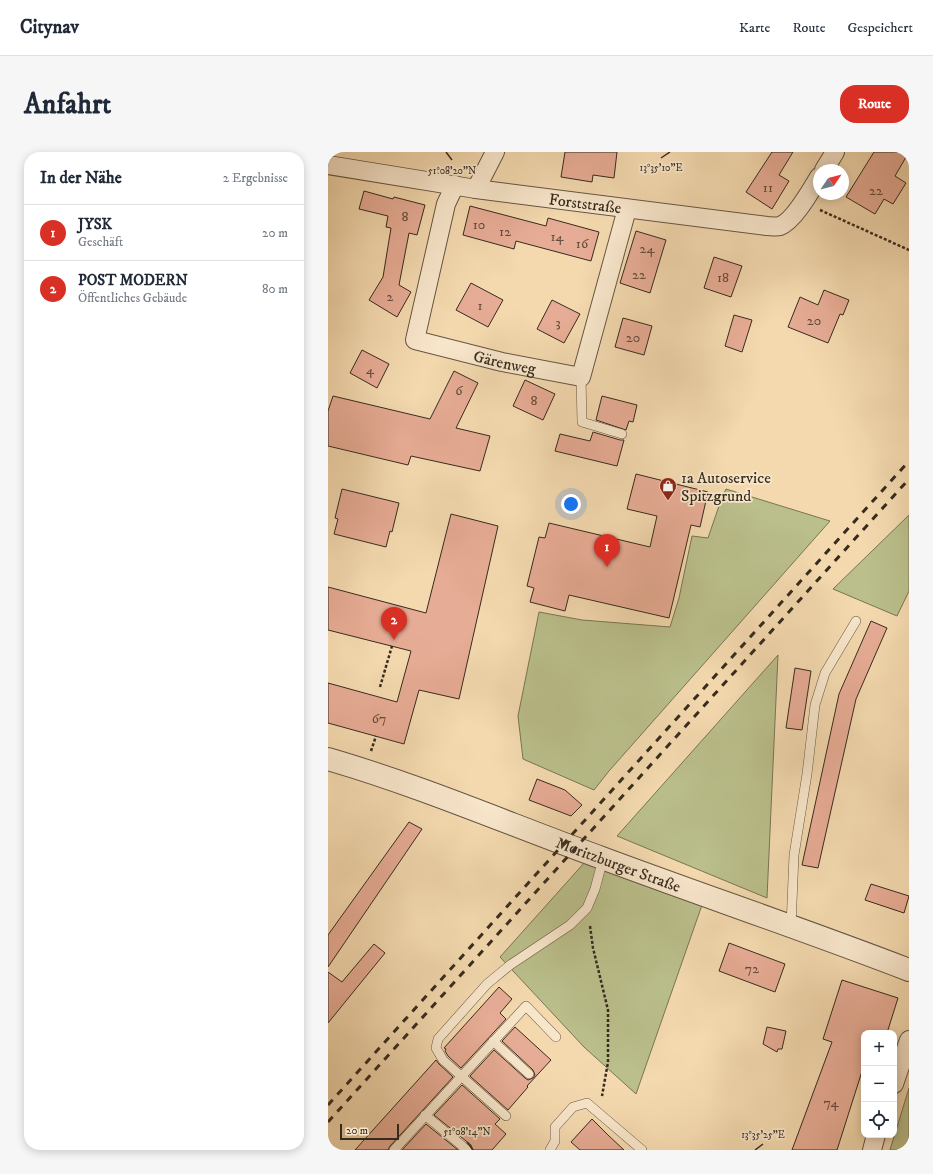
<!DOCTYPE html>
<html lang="de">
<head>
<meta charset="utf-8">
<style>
	body { margin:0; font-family:"IM FELL DW Pica",serif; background:#f6f6f7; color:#1f2937 }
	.controls { position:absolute; right:12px; bottom:12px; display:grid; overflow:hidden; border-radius:8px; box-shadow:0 2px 10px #0003 }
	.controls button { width:36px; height:36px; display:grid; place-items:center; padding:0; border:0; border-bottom:1px solid #e0e1e3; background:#fff; color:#1f2937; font:20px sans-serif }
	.compass { position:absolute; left:485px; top:12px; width:36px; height:36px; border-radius:50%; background:#fff; box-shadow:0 2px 10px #0003; rotate:55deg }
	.scale { position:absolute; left:12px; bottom:10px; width:59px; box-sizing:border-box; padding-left:4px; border:2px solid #372b1e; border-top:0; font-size:11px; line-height:14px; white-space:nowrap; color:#372b1e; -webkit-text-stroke:3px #f8e6cb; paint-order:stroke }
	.you { position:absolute; left:243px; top:352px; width:14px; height:14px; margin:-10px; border:3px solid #fff; border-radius:50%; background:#1a73e8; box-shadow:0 0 0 6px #1a73e833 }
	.badge { display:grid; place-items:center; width:26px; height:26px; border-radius:50%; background:#d93025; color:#fff; font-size:13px; font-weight:700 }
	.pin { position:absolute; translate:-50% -33px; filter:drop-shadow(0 1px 2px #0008) }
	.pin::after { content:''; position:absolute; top:21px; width:14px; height:12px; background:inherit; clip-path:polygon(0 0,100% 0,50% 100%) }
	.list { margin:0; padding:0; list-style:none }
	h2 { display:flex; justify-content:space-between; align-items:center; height:52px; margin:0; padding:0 16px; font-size:17px }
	h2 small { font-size:13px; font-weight:400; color:#747a83 }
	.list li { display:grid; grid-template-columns:26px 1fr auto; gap:12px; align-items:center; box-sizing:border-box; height:56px; padding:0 16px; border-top:1px solid #e0e1e3 }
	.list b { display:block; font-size:15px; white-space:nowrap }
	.list p { margin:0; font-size:13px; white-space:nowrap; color:#747a83 }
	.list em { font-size:13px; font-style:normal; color:#747a83 }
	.icon { flex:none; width:22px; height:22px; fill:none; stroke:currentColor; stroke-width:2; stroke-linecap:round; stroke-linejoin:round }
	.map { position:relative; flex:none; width:581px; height:998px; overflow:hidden; border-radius:16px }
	header { display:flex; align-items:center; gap:24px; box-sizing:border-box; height:56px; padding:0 20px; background:#fff; border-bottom:1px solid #e0e1e3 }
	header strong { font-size:19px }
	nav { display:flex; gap:22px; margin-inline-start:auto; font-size:14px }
	.intro { display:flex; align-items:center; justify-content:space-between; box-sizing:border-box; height:96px; padding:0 24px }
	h1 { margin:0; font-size:28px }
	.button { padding:10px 18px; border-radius:16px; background:#d93025; color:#fff; font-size:14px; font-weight:700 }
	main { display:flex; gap:24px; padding:0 24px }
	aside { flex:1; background:#fff; border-radius:16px; box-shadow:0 2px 10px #0003 }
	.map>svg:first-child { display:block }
</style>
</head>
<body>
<header>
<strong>Citynav</strong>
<nav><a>Karte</a><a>Route</a><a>Gespeichert</a></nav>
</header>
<div class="intro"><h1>Anfahrt</h1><a class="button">Route</a></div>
<main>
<aside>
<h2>In der Nähe<small>2 Ergebnisse</small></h2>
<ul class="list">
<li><span class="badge">1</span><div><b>JYSK</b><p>Geschäft</p></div><em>20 m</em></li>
<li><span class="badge">2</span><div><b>POST MODERN</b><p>Öffentliches Gebäude</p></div><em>80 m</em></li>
</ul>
</aside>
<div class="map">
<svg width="581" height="998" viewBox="0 0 581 998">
	<rect width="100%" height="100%" fill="#f4d9af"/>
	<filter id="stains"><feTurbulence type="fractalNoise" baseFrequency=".005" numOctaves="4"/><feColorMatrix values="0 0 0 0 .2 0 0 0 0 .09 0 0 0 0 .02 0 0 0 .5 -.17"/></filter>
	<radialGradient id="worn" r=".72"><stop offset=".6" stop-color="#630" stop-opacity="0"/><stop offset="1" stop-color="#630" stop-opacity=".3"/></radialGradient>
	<g fill="#babf8b" stroke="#787554">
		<path d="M398 337 502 369 281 619 266 638 195 607 190 564 211 460 254 468 342 475 351 446 364 384 380 386 393 348Z"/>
		<path d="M581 363V439L569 464 505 437Z"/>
		<path d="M450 503 439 746 289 684Z"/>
		<path d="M257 710 374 753 308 942 256 895 172 805Z"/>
		<path d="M581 936V998H562Z"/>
	</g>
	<g fill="#e7ac95" stroke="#372b1e">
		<path d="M237 0H289L286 26 265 23 264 30 233 25Z"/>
		<path d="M444 0H465L451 23 461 29 444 57 418 40Z"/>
		<path d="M546 0H581L567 24 578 31 565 52 556 47 547 62 518 45Z"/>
		<path d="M36 39 65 47 66 45 97 53 89 83 81 81 71 133 83 140 69 165 41 148 55 125 63 76 58 75 60 64 31 57Z"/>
		<path d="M142 54 218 74 220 66 271 80 263 109 188 89 186 97 135 83Z"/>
		<path d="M308 79 338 88 322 141 292 131Z"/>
		<path d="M386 105 414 114 403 145 376 136Z"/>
		<path d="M143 131 175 148 160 175 128 158Z"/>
		<path d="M496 138 521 148 515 163 512 162 500 191 460 175 472 145 490 153Z"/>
		<path d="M224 148 252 162 236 191 209 177Z"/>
		<path d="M406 163 424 168 414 200 397 194Z"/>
		<path d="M295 166 324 174 316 203 287 195Z"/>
		<path d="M34 198 61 212 49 236 22 221Z"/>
		<path d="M126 219 150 231 128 276 162 284 152 319 83 304 80 313 0 294V259L5 244 102 267Z"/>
		<path d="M197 228 227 242 215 268 185 254Z"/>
		<path d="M274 244 309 253 305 270 301 269 298 278 268 268Z"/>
		<path d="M265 280 292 288H296L289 314 227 299 232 282 262 289Z"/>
		<path d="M308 322 380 340 372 375 363 373 341 466 241 443 237 459 202 450 206 436 199 434 211 385 217 386 221 371 322 395 329 364 299 357Z"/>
		<path d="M14 337 71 351 64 380 62 379 58 395 6 382 10 367 7 366Z"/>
		<path d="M123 362 170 374 131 547 91 538 76 592 0 571V531L69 550 83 499 0 478V435L98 461Z"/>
		<path d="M543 469 559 476 528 547 490 716 474 713 511 542Z"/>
		<path d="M467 516 483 519 474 578 458 576Z"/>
		<path d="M209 627 237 638 254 653 243 664 201 648Z"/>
		<path d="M81 670 94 677 0 815V783Z"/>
		<path d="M543 732 581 744 576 761 537 748Z"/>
		<path d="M401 791 457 812 447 840 391 819Z"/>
		<path d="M46 792 57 801 0 871V820L14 830Z"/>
		<path d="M514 828 570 846 559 881H536V913L509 998H464L504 890 495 887Z"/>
		<path d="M171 835 184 847 172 861 178 867 133 916 120 904 117 899 118 897 116 896Z"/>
		<path d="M187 875 223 908 199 934 200 935 180 958 142 924 166 898 197 926 200 928 205 926 207 923 205 918 174 889Z"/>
		<path d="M439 875 458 879 454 897H450L449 900 435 892Z"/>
		<path d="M108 908 111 912 125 925 62 994 60 998H27Z"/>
		<path d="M134 933 172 967 167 972 178 982 164 998H145L143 993 106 963Z"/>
		<path d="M264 967 280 983 296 998H252L243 990Z"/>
		<path d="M98 972 130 998H74Z"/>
	</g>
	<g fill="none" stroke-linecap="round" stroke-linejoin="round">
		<defs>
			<g id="service">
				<path d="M253 225 254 270 294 282"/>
				<path d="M463 774 466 703 479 622 487 553 497 521 528 469"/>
				<path d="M165 889 201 922"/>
				<path d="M97 963 139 998"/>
				<path d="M178 964 115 908 108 896 110 887 159 832 182 813 242 773 259 756 267 737 275 707"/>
				<path d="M66 998 198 854 228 885"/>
				<path d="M222 998 227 989V975L245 955 259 951 314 998"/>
			</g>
			<g id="minor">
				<path id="s1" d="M0 13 148 37 439 74C443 74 448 75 452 74 466 69 483 38 491 25"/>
				<path d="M496 18 507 0"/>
				<path id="s2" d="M127 33 118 52 87 188 174 210 253 225 299 57"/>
				<path d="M148 37 167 0"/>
				<path d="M566 932 581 888"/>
				<path d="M544 998 548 983"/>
			</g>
			<g id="tertiary">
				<path id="s3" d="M0 607C93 634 183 673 274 706 376 744 480 779 581 818"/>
			</g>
		</defs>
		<use href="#service" stroke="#665642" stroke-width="10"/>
		<use href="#minor" stroke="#665642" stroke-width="20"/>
		<use href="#tertiary" stroke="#665642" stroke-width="24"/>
		<g stroke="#372b1e" stroke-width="2.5" stroke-dasharray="3 2" stroke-linecap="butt">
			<path d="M492 58 581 98"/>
			<path d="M52 535 64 494"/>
			<path d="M43 599 48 584"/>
			<path d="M262 774 265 796 280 858V910L274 944"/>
		</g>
		<use href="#service" stroke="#f8e6cb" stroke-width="9"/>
		<use href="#minor" stroke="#f8e6cb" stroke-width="18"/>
		<use href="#tertiary" stroke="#f8e6cb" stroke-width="22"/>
		<g stroke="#372b1e" stroke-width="3" stroke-dasharray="7 7" stroke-linecap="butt">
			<path d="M0 953 581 309"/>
			<path d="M0 970 581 327"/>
		</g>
	</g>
	<path fill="none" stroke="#372b1e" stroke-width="1.5" d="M118 0 124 8M333 6 342 0M139 990 145 998M427 998 435 992"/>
	<defs>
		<symbol id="shop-pin" viewBox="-11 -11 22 30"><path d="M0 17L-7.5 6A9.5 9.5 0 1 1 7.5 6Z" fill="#8f2418" stroke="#f8e6cb"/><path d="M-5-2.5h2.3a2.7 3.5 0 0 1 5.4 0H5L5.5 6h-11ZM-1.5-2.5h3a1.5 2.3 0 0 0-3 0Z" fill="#fff"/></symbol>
	</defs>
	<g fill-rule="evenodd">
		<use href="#shop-pin" x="330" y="324" width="20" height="27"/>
	</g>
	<g text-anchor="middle" stroke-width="3.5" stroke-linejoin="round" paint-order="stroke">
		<g font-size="14" fill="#634b3c">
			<text x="440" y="40">11</text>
			<text x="548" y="43">22</text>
			<text x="77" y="69">8</text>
			<text x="151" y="77">10</text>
			<text x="177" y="84">12</text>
			<text x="229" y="89">14</text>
			<text x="254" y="96">16</text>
			<text x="319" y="101">24</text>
			<text x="311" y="127">22</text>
			<text x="395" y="130">18</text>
			<text x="62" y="149">2</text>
			<text x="152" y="158">1</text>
			<text x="486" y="173">20</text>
			<text x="230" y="175">3</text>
			<text x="305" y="190">20</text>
			<text x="42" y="222">4</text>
			<text x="131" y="243">6</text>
			<text x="206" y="253">8</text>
			<text x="51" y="571">67</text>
			<text x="424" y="821">72</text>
			<text x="503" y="955">74</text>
		</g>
		<g font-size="16" fill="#372b1e" stroke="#f8e6cb">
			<text dy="6" stroke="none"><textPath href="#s1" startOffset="260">Forststraße</textPath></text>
			<text dy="6" stroke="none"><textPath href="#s2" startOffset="253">Gärenweg</textPath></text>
			<text dy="6" stroke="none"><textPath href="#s3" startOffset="309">Moritzburger Straße</textPath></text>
		</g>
		<g font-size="16" fill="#372b1e" stroke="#f8e6cb" text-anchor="start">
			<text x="353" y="331">1a Autoservice<tspan x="353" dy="18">Spitzgrund</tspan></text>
		</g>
	</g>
	<g font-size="10" text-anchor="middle" fill="#372b1e" stroke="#f8e6cb" stroke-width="3.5" stroke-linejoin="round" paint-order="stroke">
		<text x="333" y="19">13°35'10"E</text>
		<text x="124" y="22">51°08'20"N</text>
		<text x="139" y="983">51°08'14"N</text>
		<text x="435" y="986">13°35'25"E</text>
	</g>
	<rect width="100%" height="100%" filter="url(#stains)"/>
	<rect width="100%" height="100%" fill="url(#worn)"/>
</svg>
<div class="controls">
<button>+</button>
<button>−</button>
<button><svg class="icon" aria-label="locate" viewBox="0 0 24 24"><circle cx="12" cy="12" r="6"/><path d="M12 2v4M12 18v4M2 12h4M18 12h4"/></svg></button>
</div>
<svg class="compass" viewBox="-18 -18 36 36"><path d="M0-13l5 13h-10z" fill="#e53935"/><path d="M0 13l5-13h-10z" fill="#747a83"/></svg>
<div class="scale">20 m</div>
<div class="you"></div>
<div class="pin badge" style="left:279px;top:415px">1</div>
<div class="pin badge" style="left:66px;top:488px">2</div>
</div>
</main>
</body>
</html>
